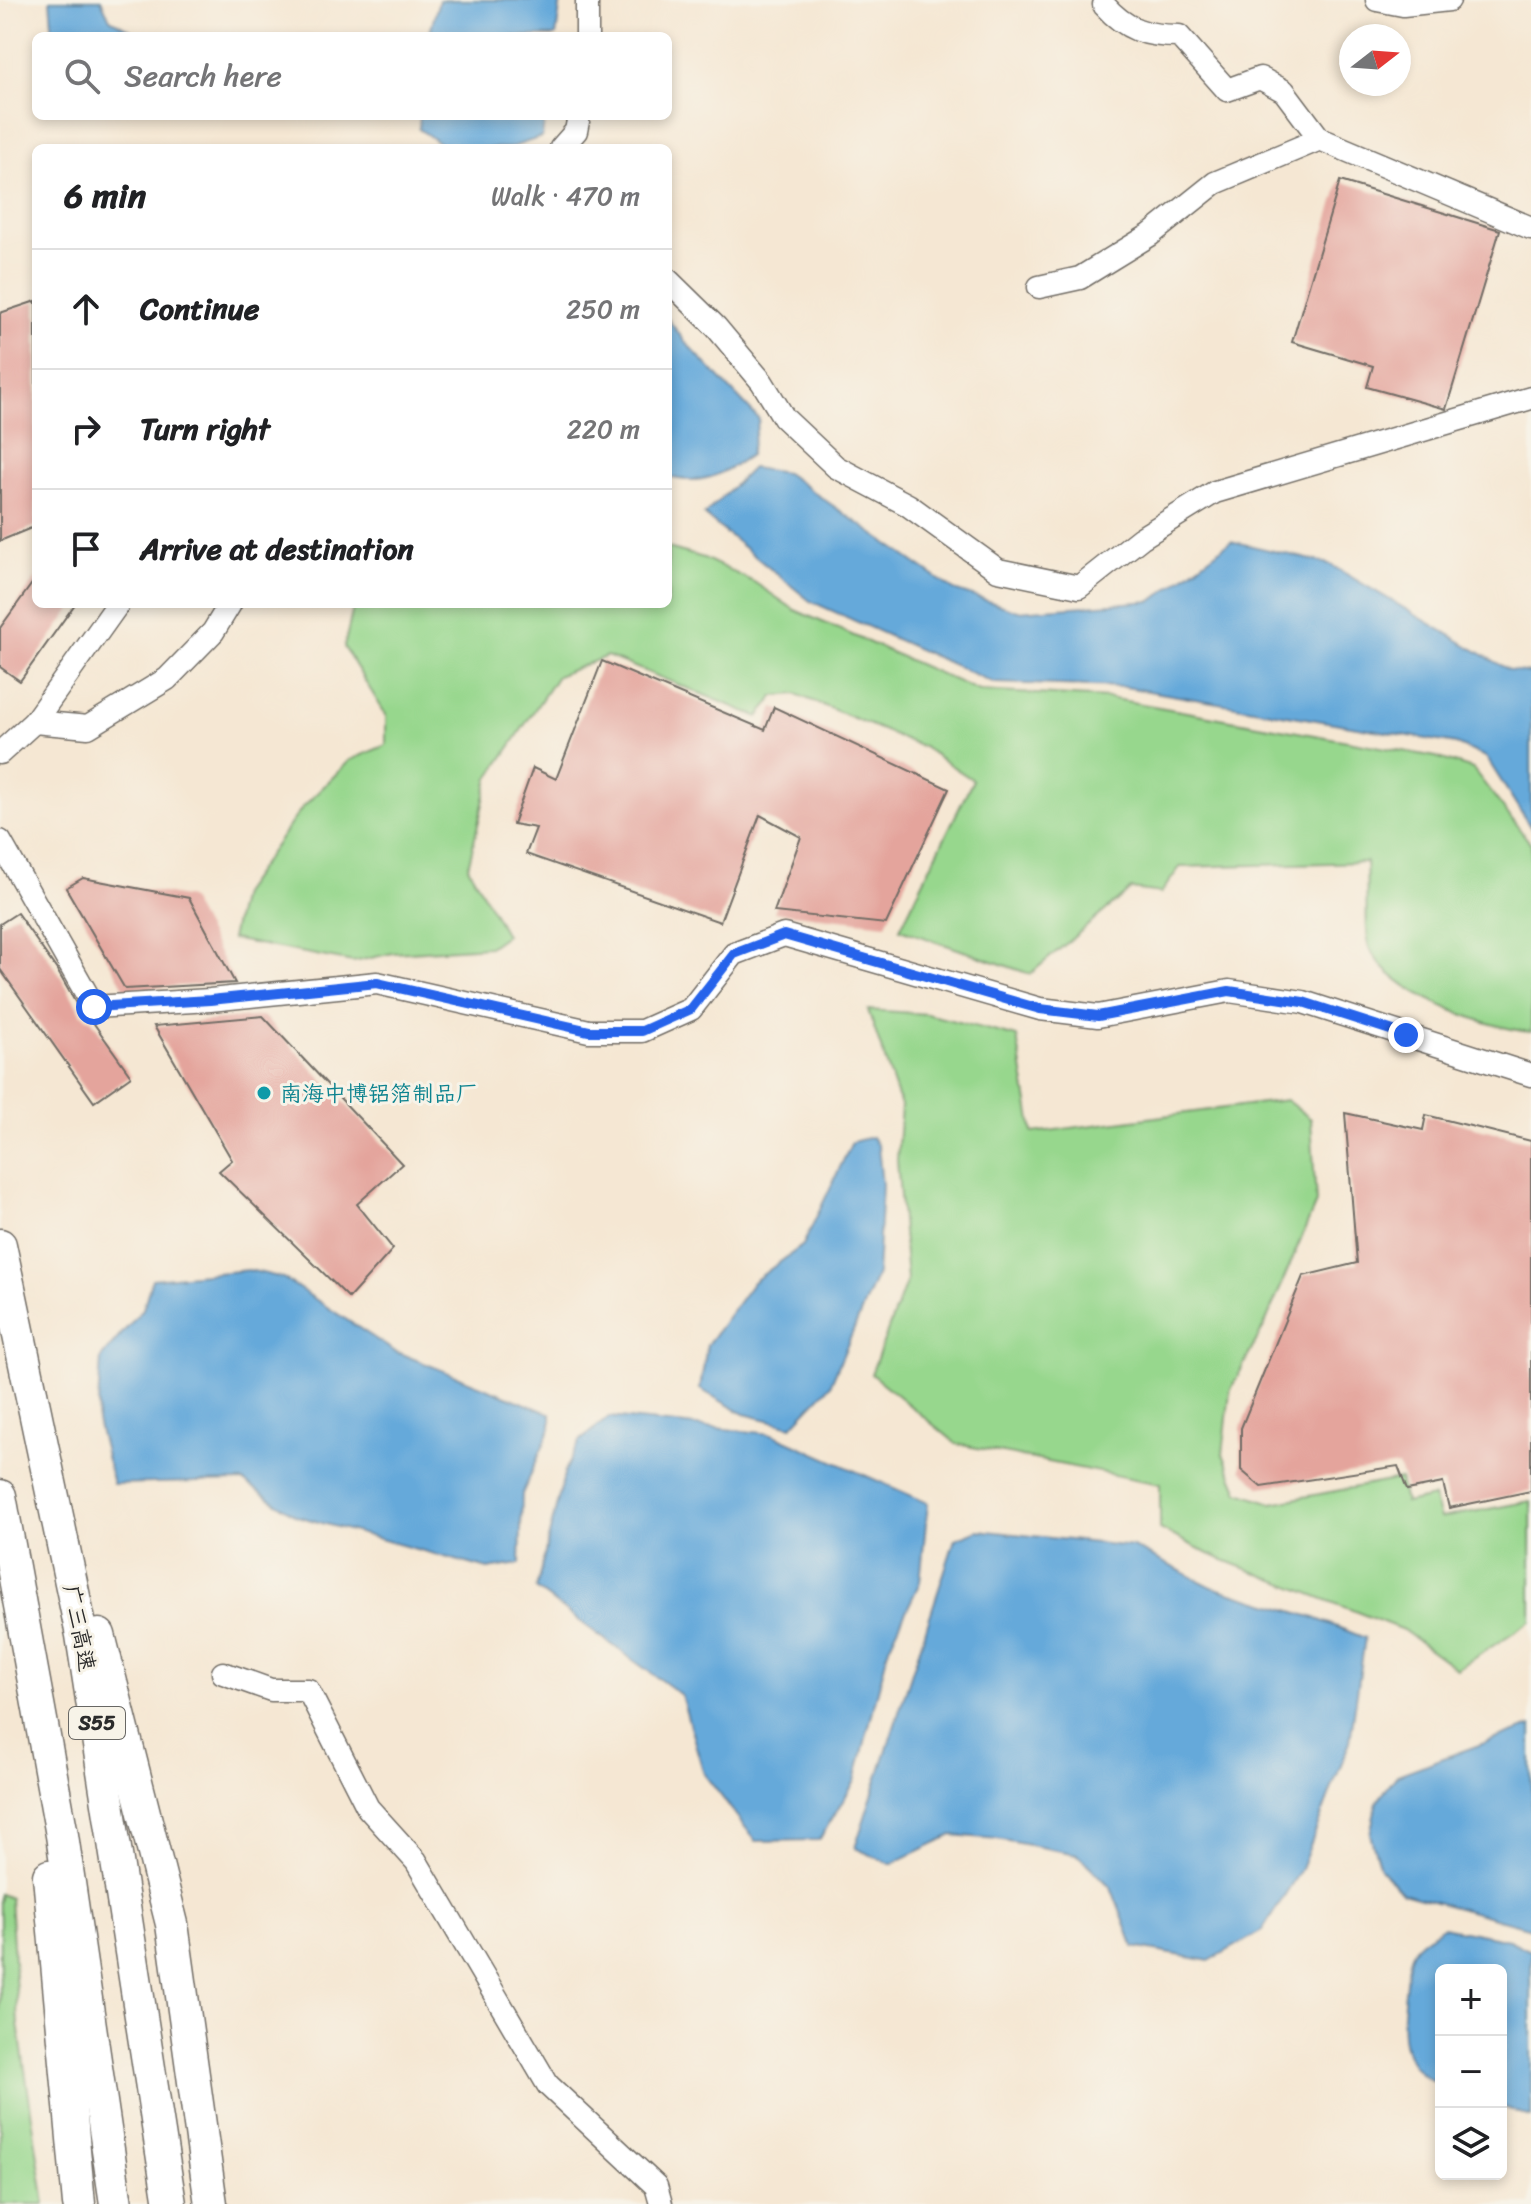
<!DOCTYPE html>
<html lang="en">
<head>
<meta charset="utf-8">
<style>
	body { margin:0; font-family:Sriracha,"LXGW WenKai TC",sans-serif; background:#f6f6f6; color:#202124 }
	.controls { position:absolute; right:24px; bottom:24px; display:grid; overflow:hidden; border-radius:12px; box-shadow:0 4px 12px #0003 }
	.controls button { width:72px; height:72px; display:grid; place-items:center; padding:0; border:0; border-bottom:2px solid #e0e0e0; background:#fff; color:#202124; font:40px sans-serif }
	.compass { position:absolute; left:1339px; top:24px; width:72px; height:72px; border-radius:50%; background:#fff; box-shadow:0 4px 12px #0003; rotate:73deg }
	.stop { position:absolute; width:24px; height:24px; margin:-18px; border:6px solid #2563eb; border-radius:50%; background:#fff }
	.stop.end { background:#2563eb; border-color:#fff; box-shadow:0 2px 8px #0008 }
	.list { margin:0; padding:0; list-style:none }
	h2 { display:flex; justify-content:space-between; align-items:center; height:104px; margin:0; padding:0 32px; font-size:34px }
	h2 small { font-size:26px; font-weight:400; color:#757577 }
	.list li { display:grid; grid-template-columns:52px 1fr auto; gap:24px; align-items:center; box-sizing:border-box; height:120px; padding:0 32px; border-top:2px solid #e0e0e0 }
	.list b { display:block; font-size:30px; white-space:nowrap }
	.list em { font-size:26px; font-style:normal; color:#757577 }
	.icon { flex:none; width:44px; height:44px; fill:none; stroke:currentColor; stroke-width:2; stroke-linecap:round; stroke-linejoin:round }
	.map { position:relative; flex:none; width:1531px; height:2204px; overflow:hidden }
	.search { position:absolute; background:#fff; box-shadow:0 4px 12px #0003; left:32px; top:32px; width:640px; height:88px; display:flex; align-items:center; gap:20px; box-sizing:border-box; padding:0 28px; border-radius:12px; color:#757577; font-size:30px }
	.panel { position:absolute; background:#fff; box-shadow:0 4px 12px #0003; left:32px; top:144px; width:640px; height:464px; border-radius:12px }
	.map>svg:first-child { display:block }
</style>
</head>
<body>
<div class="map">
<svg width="1531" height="2204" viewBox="0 0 1531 2204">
	<rect width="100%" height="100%" fill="#f7f3e8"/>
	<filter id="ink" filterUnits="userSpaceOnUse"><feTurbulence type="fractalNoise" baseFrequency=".0125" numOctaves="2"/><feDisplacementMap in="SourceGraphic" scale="16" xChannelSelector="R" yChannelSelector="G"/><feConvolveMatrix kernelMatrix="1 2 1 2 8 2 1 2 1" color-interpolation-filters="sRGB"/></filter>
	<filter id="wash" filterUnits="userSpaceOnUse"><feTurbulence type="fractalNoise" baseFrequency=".006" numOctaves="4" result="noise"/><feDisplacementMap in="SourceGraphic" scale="32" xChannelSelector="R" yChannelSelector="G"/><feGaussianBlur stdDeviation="1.8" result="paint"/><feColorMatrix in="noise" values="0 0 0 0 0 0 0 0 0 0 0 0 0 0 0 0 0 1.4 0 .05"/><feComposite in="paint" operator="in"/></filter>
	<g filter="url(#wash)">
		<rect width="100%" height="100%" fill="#f5e7d3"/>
		<g fill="#97d78d" stroke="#61815c" stroke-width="2">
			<path d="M668 548 704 558 754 582 795 610 979 691 1109 698 1436 757 1473 769 1531 844V1032C1486 1028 1391 993 1370 949 1364 935 1368 881 1366 862L1180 867 1161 893 1131 889 1030 974 900 929 973 780 923 747 796 694 774 696 759 717 607 656 557 676 516 738 489 778 468 867 506 935 489 947 393 953 353 962 231 939 241 894 302 808 350 760 386 745V715L344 647 354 604H668Z"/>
			<path d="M868 1010 927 1014 1017 1037 1033 1133 1286 1100 1311 1119 1316 1203 1264 1326 1230 1391 1223 1454 1239 1492 1272 1503 1400 1479 1405 1503 1433 1497 1440 1518 1531 1501V1621L1457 1669 1403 1630 1211 1555 1160 1529V1484L957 1444 871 1374 907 1280 897 1160 901 1106Z"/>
			<path d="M0 1894 10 1898 18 2023 45 2204H0Z"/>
		</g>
		<g fill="#65a9da" stroke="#486a82" stroke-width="2">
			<path d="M50 0H101L110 19 141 36H53Z"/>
			<path d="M439 0H561L556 36H429Z"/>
			<path d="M420 116H545L542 137 509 148H447L419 129Z"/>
			<path d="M668 319 686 343 759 419 750 455C720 475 704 486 668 477Z"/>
			<path d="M752 468 786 473 954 590 1018 611 1152 601 1231 541 1329 564 1509 670 1531 673V828L1486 757 1456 744 1125 687 994 683 810 601 704 515Z"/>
			<path d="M872 1137 878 1146 882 1185 877 1274 830 1386 792 1426 744 1414 700 1389 707 1345 753 1282 803 1245 852 1142Z"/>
			<path d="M249 1270 283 1278 394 1351 551 1414V1428L522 1494 520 1564 488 1569 297 1516 243 1481 113 1484 97 1421 101 1358 143 1309 152 1279Z"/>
			<path d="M609 1417 772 1434 928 1503 920 1582 889 1647 855 1781 819 1840 756 1841 704 1774 681 1695 536 1589 565 1471 580 1441Z"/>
			<path d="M978 1530 1133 1547 1212 1587 1312 1617 1365 1638 1350 1741 1301 1869 1262 1931 1209 1961 1134 1947 1111 1887 1077 1854 997 1839 952 1835 891 1864 855 1848 955 1539Z"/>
			<path d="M1531 1726V1928L1403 1893 1380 1868 1370 1834 1377 1802 1397 1775Z"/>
			<path d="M1443 1927 1509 1940 1531 1951V2117L1501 2106V1970H1441V2085C1396 2066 1401 2031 1405 1991 1407 1976 1406 1961 1414 1949 1420 1939 1434 1933 1443 1927Z"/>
		</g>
		<g id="blocks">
			<g fill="#e4a49c">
				<path d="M1340 181 1500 230 1446 409 1367 387 1373 366 1292 342Z"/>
				<path d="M36 301V526L0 541V313Z"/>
				<path d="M36 578V604H75L20 681 0 667V628Z"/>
				<path d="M602 661 765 730 774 707 949 789 886 924 774 912 801 837 760 815 720 922 526 854 536 828 513 824 533 768 556 779Z"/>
				<path d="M83 878 189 898 235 983 125 989 66 888Z"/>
				<path d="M17 913 57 970 82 1014 92 1021 131 1076 94 1102 0 969V924Z"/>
				<path d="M263 1016 402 1164 357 1204 393 1249 349 1298 219 1171 232 1160 154 1026Z"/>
				<path d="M1345 1113 1423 1130 1426 1115 1531 1141V1491L1449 1508 1443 1483 1407 1490 1398 1466 1261 1487 1241 1470V1428L1303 1276 1357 1263Z"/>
			</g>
		</g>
	</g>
	<g filter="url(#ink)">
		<use href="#blocks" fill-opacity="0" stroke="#726d66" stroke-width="2"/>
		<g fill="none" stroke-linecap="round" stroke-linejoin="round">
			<defs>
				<g id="minor">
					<path d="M587 0V36"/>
					<path d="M1377 0 1403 5 1449 0"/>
					<path d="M1104 5C1126 30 1146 36 1179 36L1227 90 1260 78 1284 91 1320 139 1531 228"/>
					<path d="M561 148 576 131 579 116"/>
					<path d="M668 280 716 327 762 382 784 418 836 467 908 505 998 570 1079 587 1141 538 1215 492 1531 398"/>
					<path d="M1039 287 1080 278 1150 235 1215 183 1320 139"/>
					<path d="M34 722 88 727 167 679 213 632 230 604"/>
					<path d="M0 753 34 722 118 604"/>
					<path d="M0 841 94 1007 210 1000 377 983 589 1031H642L691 1009 734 954 784 935 1040 1009 1098 1016 1229 991 1303 1002 1531 1075"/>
					<path d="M223 1673 271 1690H308L368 1808 416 1861 548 2085 656 2186 661 2204"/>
				</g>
				<g id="highway">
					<path d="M0 1245 82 1635 170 2204"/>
					<path d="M0 1496 62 1835 116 2204"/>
					<path d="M99 1635 172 1924 211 2204"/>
					<path d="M49 1876 79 2204"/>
				</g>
			</defs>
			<use href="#minor" stroke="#726d66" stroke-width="25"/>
			<use href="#highway" stroke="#726d66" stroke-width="35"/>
			<use href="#minor" stroke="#fff" stroke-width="22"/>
			<use href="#highway" stroke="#fff" stroke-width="32"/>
		</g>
	</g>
	<g fill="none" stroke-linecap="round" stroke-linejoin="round" filter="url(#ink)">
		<path stroke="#2563eb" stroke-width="10" d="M94 1007 210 1000 377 983 589 1031H642L691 1009 734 954 784 935 1040 1009 1098 1016 1229 991 1303 1002 1406 1035"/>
	</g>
	<circle fill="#0f9aa8" stroke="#f7f3e8" stroke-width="3" cx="264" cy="1093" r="8"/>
	<g text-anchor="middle" stroke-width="6" stroke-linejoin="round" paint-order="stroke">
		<rect fill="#f7f3e8" stroke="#686764" stroke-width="2" x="69" y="1707" width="56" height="32" rx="6"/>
		<g font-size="20" font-weight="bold" fill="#2b2b2b">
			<text x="97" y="1730">S55</text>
		</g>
		<g font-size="22" fill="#0d838f" stroke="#f7f3e8" text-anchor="start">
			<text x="280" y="1101">南海中博铝箔制品厂</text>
		</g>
		<g font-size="22" fill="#2b2b2b" stroke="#f7f3e8">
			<text transform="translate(80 1628) rotate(79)" y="8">广三高速</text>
		</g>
	</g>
</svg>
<div class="controls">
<button>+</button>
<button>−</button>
<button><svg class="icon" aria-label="layers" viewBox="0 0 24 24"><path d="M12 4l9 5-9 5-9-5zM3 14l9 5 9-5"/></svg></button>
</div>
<svg class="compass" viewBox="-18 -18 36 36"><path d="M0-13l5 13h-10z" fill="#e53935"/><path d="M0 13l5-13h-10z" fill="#757577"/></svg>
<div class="stop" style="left:94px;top:1007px"></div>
<div class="stop end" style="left:1406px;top:1035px"></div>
<div class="search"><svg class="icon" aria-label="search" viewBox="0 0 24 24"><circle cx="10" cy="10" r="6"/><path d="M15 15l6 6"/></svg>Search here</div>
<section class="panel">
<h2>6 min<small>Walk · 470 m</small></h2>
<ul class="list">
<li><svg class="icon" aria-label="ahead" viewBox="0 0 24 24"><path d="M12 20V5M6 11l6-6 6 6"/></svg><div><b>Continue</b></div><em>250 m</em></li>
<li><svg class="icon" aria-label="right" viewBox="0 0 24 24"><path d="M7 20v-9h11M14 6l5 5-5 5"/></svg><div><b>Turn right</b></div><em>220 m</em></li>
<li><svg class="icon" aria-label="arrive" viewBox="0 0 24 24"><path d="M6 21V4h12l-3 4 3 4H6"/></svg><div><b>Arrive at destination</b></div></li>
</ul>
</section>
</div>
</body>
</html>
